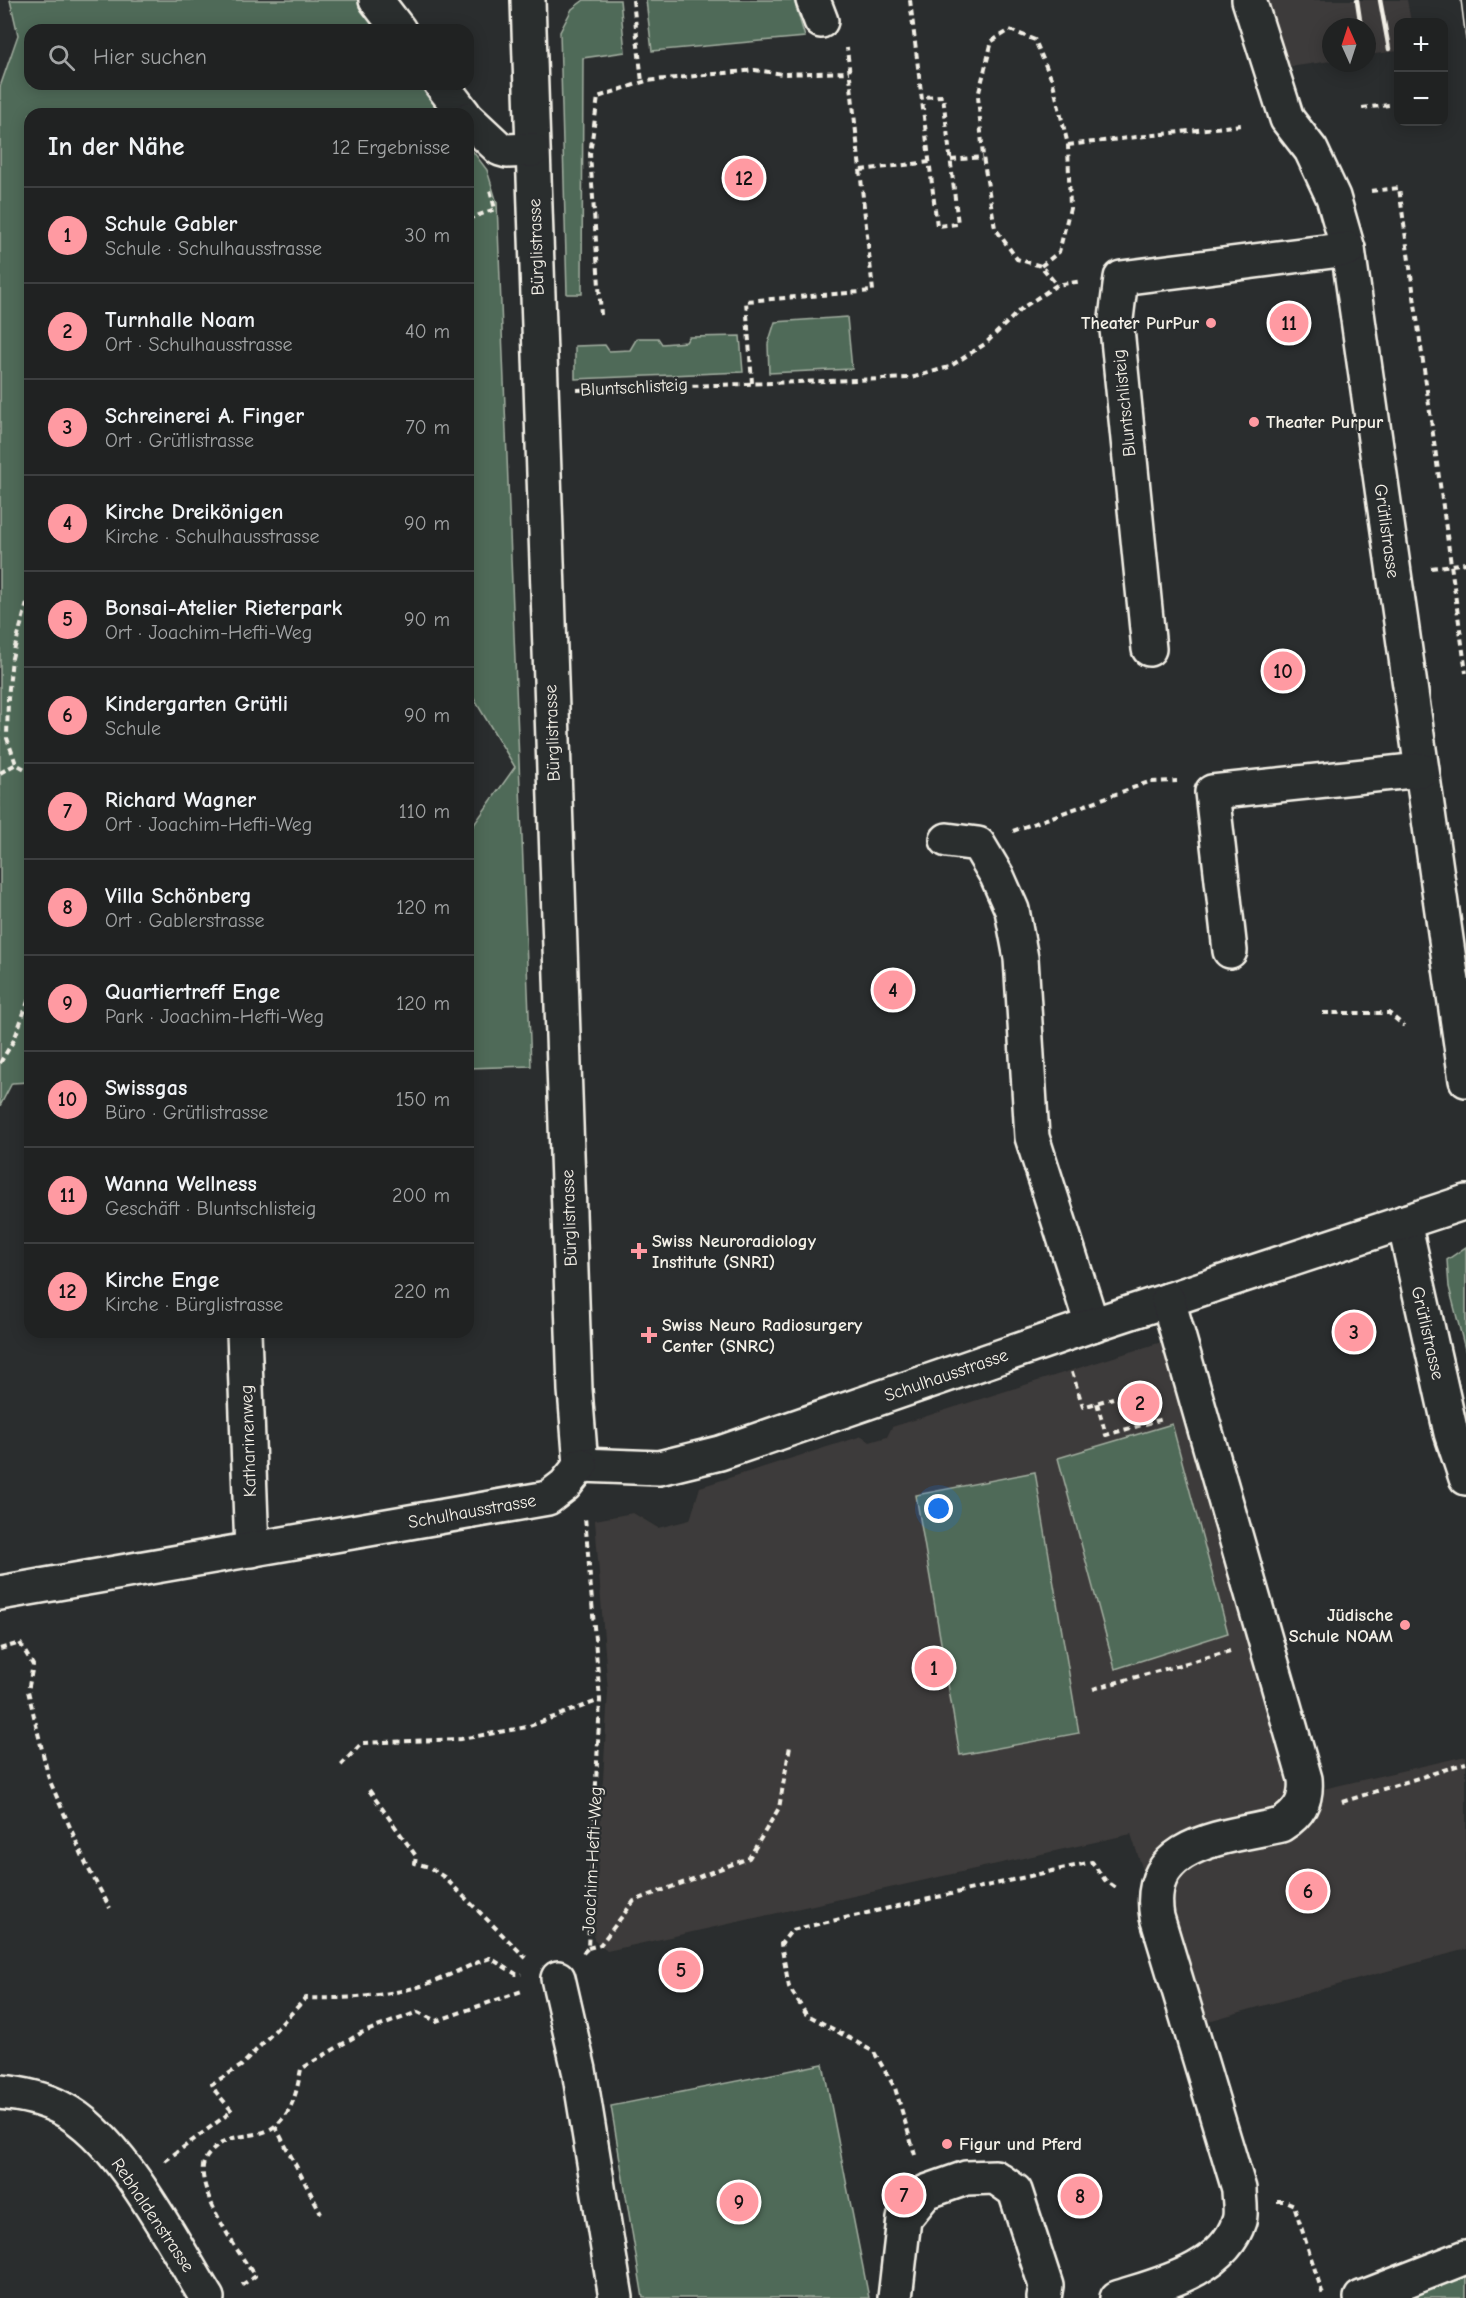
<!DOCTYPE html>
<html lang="de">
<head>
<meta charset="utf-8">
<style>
	body { margin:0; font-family:"Comic Neue",sans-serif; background:#2d2f2f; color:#f1f3f6 }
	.controls { position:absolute; right:18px; top:18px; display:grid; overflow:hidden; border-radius:12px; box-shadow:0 3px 15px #0003 }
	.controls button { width:54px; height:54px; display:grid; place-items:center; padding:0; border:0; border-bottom:2px solid #3d3f40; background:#202222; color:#f1f3f6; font:30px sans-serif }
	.compass { position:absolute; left:1322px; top:18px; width:54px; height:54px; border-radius:50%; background:#202222; box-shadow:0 3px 15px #0003; rotate:357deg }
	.you { position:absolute; left:939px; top:1509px; width:21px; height:21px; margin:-15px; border:4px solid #fff; border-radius:50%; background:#1a73e8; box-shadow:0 0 0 9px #1a73e833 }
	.badge { display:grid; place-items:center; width:39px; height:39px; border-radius:50%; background:#ff9aa2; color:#111; font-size:20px; font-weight:700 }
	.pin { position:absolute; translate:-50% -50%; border:3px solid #fff; box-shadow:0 2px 6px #0006 }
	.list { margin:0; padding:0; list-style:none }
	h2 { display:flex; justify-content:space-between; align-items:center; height:78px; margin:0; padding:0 24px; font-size:26px }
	h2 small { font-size:20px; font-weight:400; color:#a2a4a5 }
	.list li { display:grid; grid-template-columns:39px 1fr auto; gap:18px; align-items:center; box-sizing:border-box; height:96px; padding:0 24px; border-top:2px solid #3d3f40 }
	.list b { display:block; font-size:22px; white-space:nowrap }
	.list p { margin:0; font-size:20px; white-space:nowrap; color:#a2a4a5 }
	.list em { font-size:20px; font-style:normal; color:#a2a4a5 }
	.icon { flex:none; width:33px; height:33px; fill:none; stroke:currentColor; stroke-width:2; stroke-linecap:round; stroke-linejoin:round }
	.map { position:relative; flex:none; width:1466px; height:2298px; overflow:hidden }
	.search { position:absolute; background:#202222; box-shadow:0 3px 15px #0003; left:24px; top:24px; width:450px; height:66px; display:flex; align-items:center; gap:15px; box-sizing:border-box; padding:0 21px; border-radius:18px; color:#a2a4a5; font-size:22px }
	.panel { position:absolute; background:#202222; box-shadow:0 3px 15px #0003; left:24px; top:108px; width:450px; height:1230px; border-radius:18px }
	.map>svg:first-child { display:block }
</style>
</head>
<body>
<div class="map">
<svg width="1466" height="2298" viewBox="0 0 1466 2298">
	<rect width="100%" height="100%" fill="#2a2d2e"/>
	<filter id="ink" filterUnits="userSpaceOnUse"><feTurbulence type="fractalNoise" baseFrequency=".0167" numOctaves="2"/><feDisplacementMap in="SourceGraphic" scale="12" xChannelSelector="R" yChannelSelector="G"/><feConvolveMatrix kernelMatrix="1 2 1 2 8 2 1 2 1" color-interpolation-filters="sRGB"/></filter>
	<g filter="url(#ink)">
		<g fill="#3e3b3a">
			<path d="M1264 0H1407L1411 22H1398V51L1367 55V27H1331V61L1282 68Z"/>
			<path d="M1168 1340 1293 1796 1466 1756V1949L1194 2025 1131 1834 607 1951 594 1939 608 1692 595 1520 633 1513 658 1528 690 1520 700 1487 862 1436 870 1442 887 1437 892 1427Z"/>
		</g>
		<g fill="#506a59" stroke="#a2aea0" stroke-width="1.5">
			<path d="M10 0H360L382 30H30V84H423L445 114H30V1082L12 1083 0 1106V87L18 35Z"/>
			<path d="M584 0H620L625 52 583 58 582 294H567L560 32 572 9Z"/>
			<path d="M646 0H794L805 37 652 51Z"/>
			<path d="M468 145 487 170 497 203 531 1066 468 1068V833L515 767 468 689Z"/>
			<path d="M847 317 852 369 769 373 768 344 775 322Z"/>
			<path d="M740 336 743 372 575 379V346L605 345 609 351 630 350 637 338H658L662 344 686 342 689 337Z"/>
			<path d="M1466 1247V1353L1449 1287 1447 1260Z"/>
			<path d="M1172 1424 1228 1633 1115 1669 1058 1458Z"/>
			<path d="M1035 1472 1079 1733 960 1755 916 1495Z"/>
			<path d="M823 2064 869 2298H643L611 2106Z"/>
			<path d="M1466 2273V2298H1404Z"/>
		</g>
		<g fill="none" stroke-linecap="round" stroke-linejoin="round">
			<defs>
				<g id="minor">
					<path d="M376 0 399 30"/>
					<path d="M528 0 575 1390 581 1465"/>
					<path d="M813 0 821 21"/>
					<path d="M1249 0 1287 119 1311 150 1333 197 1348 249 1466 1080"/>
					<path d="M441 84 464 114"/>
					<path d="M468 119 500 149 507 151 532 150"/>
					<path d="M1149 649 1116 319 1121 278 1348 249"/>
					<path d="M947 840 978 844 997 876 1012 910 1021 958 1032 1137 1092 1325"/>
					<path d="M1230 951 1212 792 1421 770"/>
					<path d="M1404 1222 1451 1433 1466 1478"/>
					<path d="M244 1332 252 1550"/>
					<path d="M581 1465 659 1468 720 1453 1092 1325 1466 1202"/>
					<path d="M0 1593 548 1498 565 1485 581 1465"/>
					<path d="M558 1978 579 2070 616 2298"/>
					<path d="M0 2092C22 2094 42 2098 61 2108 121 2138 172 2242 207 2298"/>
					<path d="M895 2298 904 2219 926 2192 966 2178 995 2177 1015 2191 1046 2286 1044 2298"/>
					<path d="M1117 2298C1160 2284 1224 2270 1239 2221 1242 2212 1239 2199 1239 2189L1157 1917C1144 1840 1226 1838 1281 1825 1299 1814 1307 1801 1305 1779L1168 1300"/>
					<path d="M1361 2298 1466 2257"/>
				</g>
			</defs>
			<use href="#minor" stroke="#f4f1e8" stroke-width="38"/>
			<g stroke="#f4f1e8" stroke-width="4" stroke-dasharray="6 4.5" stroke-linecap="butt">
				<path d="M633 0 642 82"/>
				<path d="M910 0 937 226 958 224 943 96 922 97"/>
				<path d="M1362 108 1398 104"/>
				<path d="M1068 145 1241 125"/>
				<path d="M951 160 983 157"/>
				<path d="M861 170 930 162"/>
				<path d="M1371 191 1399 188 1466 673"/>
				<path d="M468 219 495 209 489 186"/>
				<path d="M1041 266 1059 252 1070 208 1068 145 1053 83 1035 40 1010 30 992 41 978 96 983 157 995 228 1017 259 1041 266 1057 285"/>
				<path d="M601 315 590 154 598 97 646 81 755 70 783 74 849 72"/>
				<path d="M752 383 746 301 873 291 847 48"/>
				<path d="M577 390 911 378 949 367 985 344 1022 308 1057 285 1082 281"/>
				<path d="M1431 568 1466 563"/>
				<path d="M27 603 12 658 8 698 7 738 16 764 30 772"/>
				<path d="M0 773 16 764"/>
				<path d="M1013 831 1149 782 1177 781"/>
				<path d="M1323 1013H1389L1404 1026"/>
				<path d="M0 1063 14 1040 30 996"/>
				<path d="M1072 1372 1083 1407 1113 1398"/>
				<path d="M1097 1403 1106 1435 1163 1419"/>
				<path d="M0 1649 20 1643 33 1665 28 1691 49 1779 87 1866 110 1908"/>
				<path d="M1093 1689 1230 1651"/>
				<path d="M341 1765 362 1743 461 1739 527 1727 600 1700"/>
				<path d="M369 1790 416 1856 415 1863 429 1867 444 1877 526 1958"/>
				<path d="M1342 1802 1466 1763"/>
				<path d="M588 1948 600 1945 634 1901 749 1858 779 1808 790 1746"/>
				<path d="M583 1953 588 1948 600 1700 585 1517"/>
				<path d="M275 2126 321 2213"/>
				<path d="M915 2155 895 2088 874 2052 806 2014 789 1987 781 1944 792 1930 1092 1862 1105 1880 1119 1890"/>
				<path d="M165 2161 232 2111 216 2092 212 2084 241 2066 306 1998C343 1999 384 1997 421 1986 444 1979 466 1966 490 1958L516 1974H522"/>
				<path d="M1277 2201H1285L1294 2205 1323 2295"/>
				<path d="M242 2285 255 2276C238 2252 199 2195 203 2166 205 2155 215 2148 223 2142 239 2133 260 2138 275 2126 293 2112 297 2090 301 2069L361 2033 418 2012 436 2021 522 1991"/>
			</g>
			<use href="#minor" stroke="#2a2d2e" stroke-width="33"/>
			<path stroke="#f4f1e8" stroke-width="1.5" d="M1461 0 1466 40"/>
			<g stroke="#f4f1e8" stroke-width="4.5">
				<path d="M1357 0 1361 27"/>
				<path d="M1380 0 1389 49"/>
			</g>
		</g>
	</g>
	<g fill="#ff9aa2" stroke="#2a2d2e" stroke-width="2">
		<circle cx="1211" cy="323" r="6"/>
		<circle cx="1254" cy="422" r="6"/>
		<path d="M636 1242h6v6h6v6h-6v6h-6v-6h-6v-6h6z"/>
		<path d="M646 1326h6v6h6v6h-6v6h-6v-6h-6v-6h6z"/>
		<circle cx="1405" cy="1625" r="6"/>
		<circle cx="947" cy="2144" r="6"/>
	</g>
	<g text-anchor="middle" stroke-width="4.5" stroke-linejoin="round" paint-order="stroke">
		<g font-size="18" fill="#f4f1e8" stroke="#2a2d2e">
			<text transform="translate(536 247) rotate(-92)" y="6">Bürglistrasse</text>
			<text transform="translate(634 387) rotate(-3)" y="6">Bluntschlisteig</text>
			<text transform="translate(1124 403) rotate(-96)" y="6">Bluntschlisteig</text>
			<text transform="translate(1387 531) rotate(82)" y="6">Grütlistrasse</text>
			<text transform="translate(552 733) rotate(-92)" y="6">Bürglistrasse</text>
			<text transform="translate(569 1218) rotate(-92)" y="6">Bürglistrasse</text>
			<text transform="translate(1428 1333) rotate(77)" y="6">Grütlistrasse</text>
			<text transform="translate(946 1375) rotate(-19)" y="6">Schulhausstrasse</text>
			<text transform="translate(248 1441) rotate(-92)" y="6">Katharinenweg</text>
			<text transform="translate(472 1511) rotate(-10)" y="6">Schulhausstrasse</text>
			<text transform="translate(592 1860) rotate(-87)" y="6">Joachim-Hefti-Weg</text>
			<text transform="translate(153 2215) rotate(56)" y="6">Rebhaldenstrasse</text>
		</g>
		<g font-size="18" font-weight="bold" fill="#f4f1e8" stroke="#2a2d2e" text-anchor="start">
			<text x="1199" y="329" text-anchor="end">Theater PurPur</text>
			<text x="1266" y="428">Theater Purpur</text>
			<text x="652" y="1247">Swiss Neuroradiology<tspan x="652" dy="21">Institute (SNRI)</tspan></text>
			<text x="662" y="1331">Swiss Neuro Radiosurgery<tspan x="662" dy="21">Center (SNRC)</tspan></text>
			<text x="1393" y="1621" text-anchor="end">Jüdische<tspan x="1393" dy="21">Schule NOAM</tspan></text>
			<text x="959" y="2150">Figur und Pferd</text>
		</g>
	</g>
</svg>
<div class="controls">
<button>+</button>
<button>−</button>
</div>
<svg class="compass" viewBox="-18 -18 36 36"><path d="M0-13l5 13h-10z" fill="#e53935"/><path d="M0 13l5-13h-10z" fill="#a2a4a5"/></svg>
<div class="you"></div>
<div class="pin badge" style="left:934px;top:1668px">1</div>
<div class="pin badge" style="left:1140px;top:1403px">2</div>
<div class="pin badge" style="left:1354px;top:1332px">3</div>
<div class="pin badge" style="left:893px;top:990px">4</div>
<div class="pin badge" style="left:681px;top:1970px">5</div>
<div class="pin badge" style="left:1308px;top:1891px">6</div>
<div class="pin badge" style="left:904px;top:2195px">7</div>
<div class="pin badge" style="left:1080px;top:2196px">8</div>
<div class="pin badge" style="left:739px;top:2202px">9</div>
<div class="pin badge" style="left:1283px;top:671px">10</div>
<div class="pin badge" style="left:1289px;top:323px">11</div>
<div class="pin badge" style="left:744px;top:178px">12</div>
<div class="search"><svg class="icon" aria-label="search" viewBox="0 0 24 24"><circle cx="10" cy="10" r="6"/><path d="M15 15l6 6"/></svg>Hier suchen</div>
<section class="panel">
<h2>In der Nähe<small>12 Ergebnisse</small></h2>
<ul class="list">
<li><span class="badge">1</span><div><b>Schule Gabler</b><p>Schule · Schulhausstrasse</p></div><em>30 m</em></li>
<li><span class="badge">2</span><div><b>Turnhalle Noam</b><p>Ort · Schulhausstrasse</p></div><em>40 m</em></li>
<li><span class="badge">3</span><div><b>Schreinerei A. Finger</b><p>Ort · Grütlistrasse</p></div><em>70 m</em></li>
<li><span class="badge">4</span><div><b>Kirche Dreikönigen</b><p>Kirche · Schulhausstrasse</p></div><em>90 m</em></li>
<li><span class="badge">5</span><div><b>Bonsai-Atelier Rieterpark</b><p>Ort · Joachim-Hefti-Weg</p></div><em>90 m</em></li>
<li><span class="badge">6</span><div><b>Kindergarten Grütli</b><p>Schule</p></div><em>90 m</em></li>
<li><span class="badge">7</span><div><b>Richard Wagner</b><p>Ort · Joachim-Hefti-Weg</p></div><em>110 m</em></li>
<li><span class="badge">8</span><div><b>Villa Schönberg</b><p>Ort · Gablerstrasse</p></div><em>120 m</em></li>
<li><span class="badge">9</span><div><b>Quartiertreff Enge</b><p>Park · Joachim-Hefti-Weg</p></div><em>120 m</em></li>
<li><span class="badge">10</span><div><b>Swissgas</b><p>Büro · Grütlistrasse</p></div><em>150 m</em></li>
<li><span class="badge">11</span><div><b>Wanna Wellness</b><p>Geschäft · Bluntschlisteig</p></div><em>200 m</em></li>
<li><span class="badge">12</span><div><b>Kirche Enge</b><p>Kirche · Bürglistrasse</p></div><em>220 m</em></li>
</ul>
</section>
</div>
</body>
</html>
